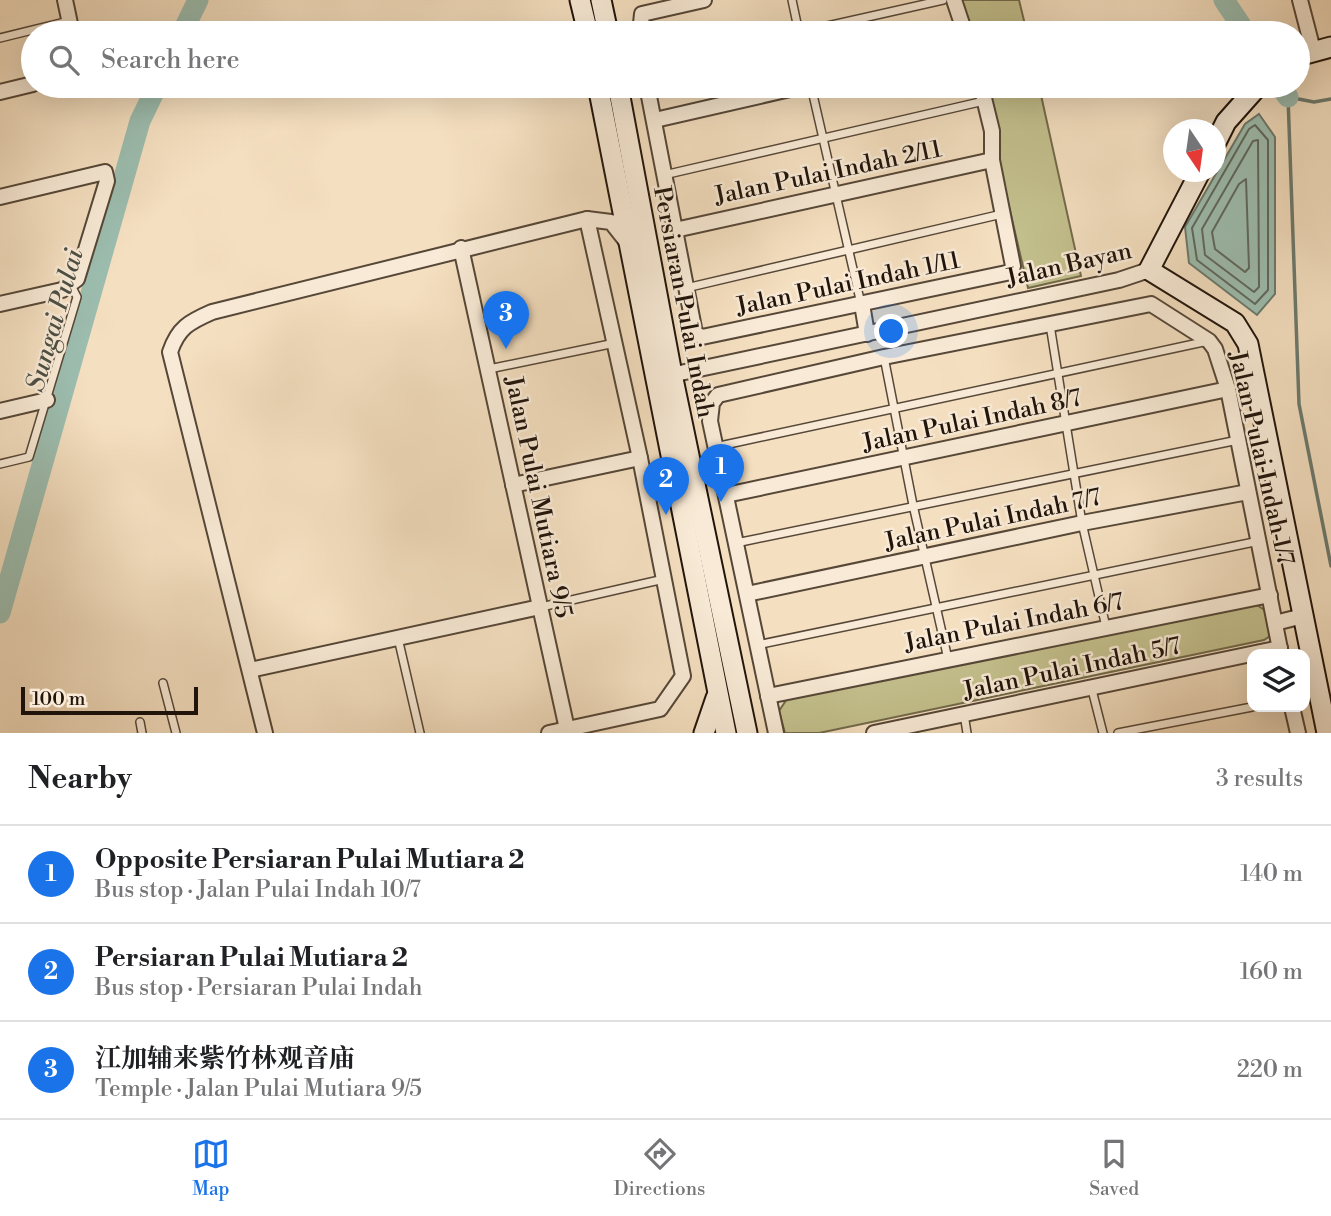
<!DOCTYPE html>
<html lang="en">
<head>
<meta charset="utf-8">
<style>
	body { margin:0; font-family:"Libre Bodoni","Noto Serif SC",serif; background:#f6f6f6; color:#202124 }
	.controls { position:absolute; right:21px; bottom:21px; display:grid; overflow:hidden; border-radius:14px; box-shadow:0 7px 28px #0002 }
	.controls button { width:63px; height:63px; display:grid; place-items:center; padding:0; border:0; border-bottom:2px solid #e0e0e0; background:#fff; color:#202124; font:35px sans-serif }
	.compass { position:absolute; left:1163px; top:119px; width:63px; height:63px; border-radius:50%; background:#fff; box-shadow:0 7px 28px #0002; rotate:167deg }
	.scale { position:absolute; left:21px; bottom:18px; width:177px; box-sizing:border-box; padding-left:7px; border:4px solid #21140b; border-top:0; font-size:19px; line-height:24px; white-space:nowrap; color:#21140b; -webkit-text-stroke:5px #f8ead6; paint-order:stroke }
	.you { position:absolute; left:892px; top:332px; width:24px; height:24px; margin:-18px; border:5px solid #fff; border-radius:50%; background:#1a73e8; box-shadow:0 0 0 10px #1a73e833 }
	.badge { display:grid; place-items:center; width:46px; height:46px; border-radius:50%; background:#1a73e8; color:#fff; font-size:23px; font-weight:700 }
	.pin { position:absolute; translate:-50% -58px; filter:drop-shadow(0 2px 4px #0008) }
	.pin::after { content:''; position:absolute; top:37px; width:24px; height:21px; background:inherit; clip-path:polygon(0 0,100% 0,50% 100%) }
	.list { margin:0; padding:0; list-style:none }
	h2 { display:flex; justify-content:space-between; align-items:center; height:91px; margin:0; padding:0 28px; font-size:30px }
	h2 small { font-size:23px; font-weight:400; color:#757577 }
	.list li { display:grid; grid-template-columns:46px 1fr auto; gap:21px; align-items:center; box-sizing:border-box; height:98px; padding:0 28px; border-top:2px solid #e0e0e0 }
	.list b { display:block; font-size:26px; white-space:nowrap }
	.list p { margin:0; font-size:23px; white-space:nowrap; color:#757577 }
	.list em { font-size:23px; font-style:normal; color:#757577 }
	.icon { flex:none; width:38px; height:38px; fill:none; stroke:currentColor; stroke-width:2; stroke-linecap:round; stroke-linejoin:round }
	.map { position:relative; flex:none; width:1331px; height:733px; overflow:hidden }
	.search { position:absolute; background:#fff; box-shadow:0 7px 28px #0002; left:21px; right:21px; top:21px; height:77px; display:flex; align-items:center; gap:18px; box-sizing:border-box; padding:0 24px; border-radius:38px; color:#757577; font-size:26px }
	.sheet { height:385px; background:#fff }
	nav { display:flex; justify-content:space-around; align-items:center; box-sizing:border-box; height:98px; border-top:2px solid #e0e0e0; background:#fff; font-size:19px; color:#757577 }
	nav a { display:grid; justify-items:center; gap:4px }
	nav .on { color:#1a73e8 }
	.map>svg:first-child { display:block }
</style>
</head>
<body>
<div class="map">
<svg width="1331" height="733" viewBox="0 0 1331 733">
	<rect width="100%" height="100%" fill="#f4dfc0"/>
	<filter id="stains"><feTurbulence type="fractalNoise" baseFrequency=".00286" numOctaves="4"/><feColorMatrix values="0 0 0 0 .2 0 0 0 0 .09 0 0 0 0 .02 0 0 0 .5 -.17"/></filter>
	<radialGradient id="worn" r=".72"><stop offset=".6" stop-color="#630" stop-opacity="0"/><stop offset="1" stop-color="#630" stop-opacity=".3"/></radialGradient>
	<g fill="#c3c08d" stroke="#726a4c" stroke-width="2">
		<path d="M961 0H1019L1027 33H969Z"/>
		<path d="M981 86H1039L1081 276 1028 288Z"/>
		<path d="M1254 603 1266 611 1270 636 1264 640 819 733H785L779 711 787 699Z"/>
	</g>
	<path fill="#9cbdaf" stroke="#6b796d" stroke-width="2" d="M1259 114 1275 137V294L1257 315 1189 263 1185 227 1245 124Z"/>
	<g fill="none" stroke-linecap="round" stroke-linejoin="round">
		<g stroke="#5e685d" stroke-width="2">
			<path d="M1255 125 1268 140V290L1255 304 1197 260 1192 228 1249 129Z"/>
			<path d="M1258 140 1259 287 1254 292 1205 255 1202 229 1253 141Z"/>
			<path d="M1246 179 1249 268 1245 272 1215 249 1212 232 1239 184Z"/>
		</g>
		<path stroke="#6b796d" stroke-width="3.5" d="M1331 99 1314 102 1288 97 1299 404 1331 566"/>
		<g stroke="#9cbdaf" stroke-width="21">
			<path d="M1224 0 1246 33"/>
			<path d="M182 33 198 0"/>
			<path d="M1280 86 1288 97"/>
			<path d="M0 613 140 121 157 86"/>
		</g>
		<defs>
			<g id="lane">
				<path d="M792 0 799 33"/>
				<path d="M796 33 943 0"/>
				<path d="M0 38 69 21"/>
				<path d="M811 86 861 304"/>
				<path d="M664 175 984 101"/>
				<path d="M686 288 1002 214"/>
				<path d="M1050 325 1082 523 1106 627"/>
				<path d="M884 357 913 505 948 659"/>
				<path d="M489 369 615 343"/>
				<path d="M715 447 1208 341"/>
				<path d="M0 464 29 457 77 297 71 285"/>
				<path d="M736 543 1238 440"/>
				<path d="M541 607 664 579"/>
				<path d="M398 638 420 733"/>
				<path d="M757 645 1259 541"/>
				<path d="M163 683 176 733"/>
				<path d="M1091 686 1103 733"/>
				<path d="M964 714 967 733"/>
				<path d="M140 722 142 733"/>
				<path d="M1118 733 1252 707"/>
			</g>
			<g id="street">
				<path d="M65 0 72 33"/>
				<path d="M954 0 965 33"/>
				<path d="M1300 0 1313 50"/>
				<path d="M640 33 642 14 704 0"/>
				<path d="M647 86 695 333 702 337 1011 272 1013 266 992 160V131L981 86"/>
				<path d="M0 92 33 84"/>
				<path d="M655 120 803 86"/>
				<path d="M0 197 105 172 107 181 77 279 62 290 0 304"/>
				<path d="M675 230 992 160"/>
				<path d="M461 248 567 729"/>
				<path d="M862 304 867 334"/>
				<path d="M666 376 1119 280 1149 270"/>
				<path d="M0 411 47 400"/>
				<path d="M513 485 640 458"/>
				<path d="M726 495 1228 389"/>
				<path d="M747 594 1082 523 1248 492"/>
				<path d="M1275 623 1303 616"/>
				<path d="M250 670 540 607"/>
				<path d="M768 696 1270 595"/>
				<path d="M1292 707 1298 733"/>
				<path d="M265 733 170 352C178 328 189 322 212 312L587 219 611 222 626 241"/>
				<path d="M549 733 660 709 683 676 640 458 587 219"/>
				<path d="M776 733 710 421 712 403 718 395 884 357 1151 304 1209 341 1215 349 1228 389 1281 654"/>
				<path d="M874 733 1280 648"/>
			</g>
			<g id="secondary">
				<path d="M580 0 588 33"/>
				<path d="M601 0 608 33"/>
				<path d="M1298 56 1331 47"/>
				<path d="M598 86 726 733"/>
				<path d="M618 86 672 374 747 733"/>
				<path d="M1216 142 1226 122 1258 86"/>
				<path d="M1200 172 1149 270 1235 323 1248 344 1327 733"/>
				<path d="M704 733 716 698"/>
			</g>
		</defs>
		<use href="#lane" stroke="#564738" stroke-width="10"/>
		<use href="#street" stroke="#564738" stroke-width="18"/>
		<use href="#secondary" stroke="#21140b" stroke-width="23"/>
		<use href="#lane" stroke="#f8ead6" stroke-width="7"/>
		<use href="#street" stroke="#f8ead6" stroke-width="14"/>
		<use href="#secondary" stroke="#f8ead6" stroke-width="19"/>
	</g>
	<g text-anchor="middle" stroke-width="5" stroke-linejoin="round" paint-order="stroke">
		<g font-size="24" fill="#21140b" stroke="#f8ead6">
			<text transform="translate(828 172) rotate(-12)" y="8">Jalan Pulai Indah 2/11</text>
			<text transform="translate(1069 264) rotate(-13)" y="8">Jalan Bayan</text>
			<text transform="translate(848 283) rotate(-12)" y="8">Jalan Pulai Indah 1/11</text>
			<text transform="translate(684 302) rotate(79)" y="8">Persiaran Pulai Indah</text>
			<text transform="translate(972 420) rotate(-12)" y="8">Jalan Pulai Indah 8/7</text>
			<text transform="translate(1262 458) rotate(77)" y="8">Jalan Pulai Indah 1/7</text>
			<text transform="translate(539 497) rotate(78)" y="8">Jalan Pulai Mutiara 9/5</text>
			<text transform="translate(993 519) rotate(-12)" y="8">Jalan Pulai Indah 7/7</text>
			<text transform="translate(1014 622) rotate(-11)" y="8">Jalan Pulai Indah 6/7</text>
			<text transform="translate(1072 668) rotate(-12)" y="8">Jalan Pulai Indah 5/7</text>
		</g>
		<g font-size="26" font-style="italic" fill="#4c4f44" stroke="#f8ead6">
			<text transform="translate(54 320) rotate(-74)" y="9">Sungai Pulai</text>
		</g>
	</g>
	<rect width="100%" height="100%" filter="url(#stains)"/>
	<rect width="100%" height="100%" fill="url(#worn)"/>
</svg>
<div class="controls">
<button><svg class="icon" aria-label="layers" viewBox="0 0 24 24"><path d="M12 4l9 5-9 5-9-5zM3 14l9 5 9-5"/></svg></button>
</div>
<svg class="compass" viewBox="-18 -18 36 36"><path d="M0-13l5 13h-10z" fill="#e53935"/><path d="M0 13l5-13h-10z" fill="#757577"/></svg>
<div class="scale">100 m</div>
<div class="you"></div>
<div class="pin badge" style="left:721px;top:502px">1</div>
<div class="pin badge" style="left:666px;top:515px">2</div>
<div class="pin badge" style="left:506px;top:349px">3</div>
<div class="search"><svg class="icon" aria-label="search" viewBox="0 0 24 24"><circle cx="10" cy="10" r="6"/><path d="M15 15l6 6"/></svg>Search here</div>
</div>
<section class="sheet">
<h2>Nearby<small>3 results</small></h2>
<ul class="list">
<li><span class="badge">1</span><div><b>Opposite Persiaran Pulai Mutiara 2</b><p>Bus stop · Jalan Pulai Indah 10/7</p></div><em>140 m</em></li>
<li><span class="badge">2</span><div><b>Persiaran Pulai Mutiara 2</b><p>Bus stop · Persiaran Pulai Indah</p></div><em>160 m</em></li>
<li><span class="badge">3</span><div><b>江加辅来紫竹林观音庙</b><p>Temple · Jalan Pulai Mutiara 9/5</p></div><em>220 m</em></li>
</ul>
</section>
<nav>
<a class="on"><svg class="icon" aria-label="map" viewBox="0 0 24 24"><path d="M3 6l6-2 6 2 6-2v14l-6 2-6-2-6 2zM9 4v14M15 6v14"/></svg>Map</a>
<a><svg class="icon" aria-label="directions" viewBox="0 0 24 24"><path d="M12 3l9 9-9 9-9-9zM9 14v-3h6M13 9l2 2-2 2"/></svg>Directions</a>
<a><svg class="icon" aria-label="saved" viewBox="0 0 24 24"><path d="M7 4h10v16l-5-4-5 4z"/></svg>Saved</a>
</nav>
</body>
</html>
